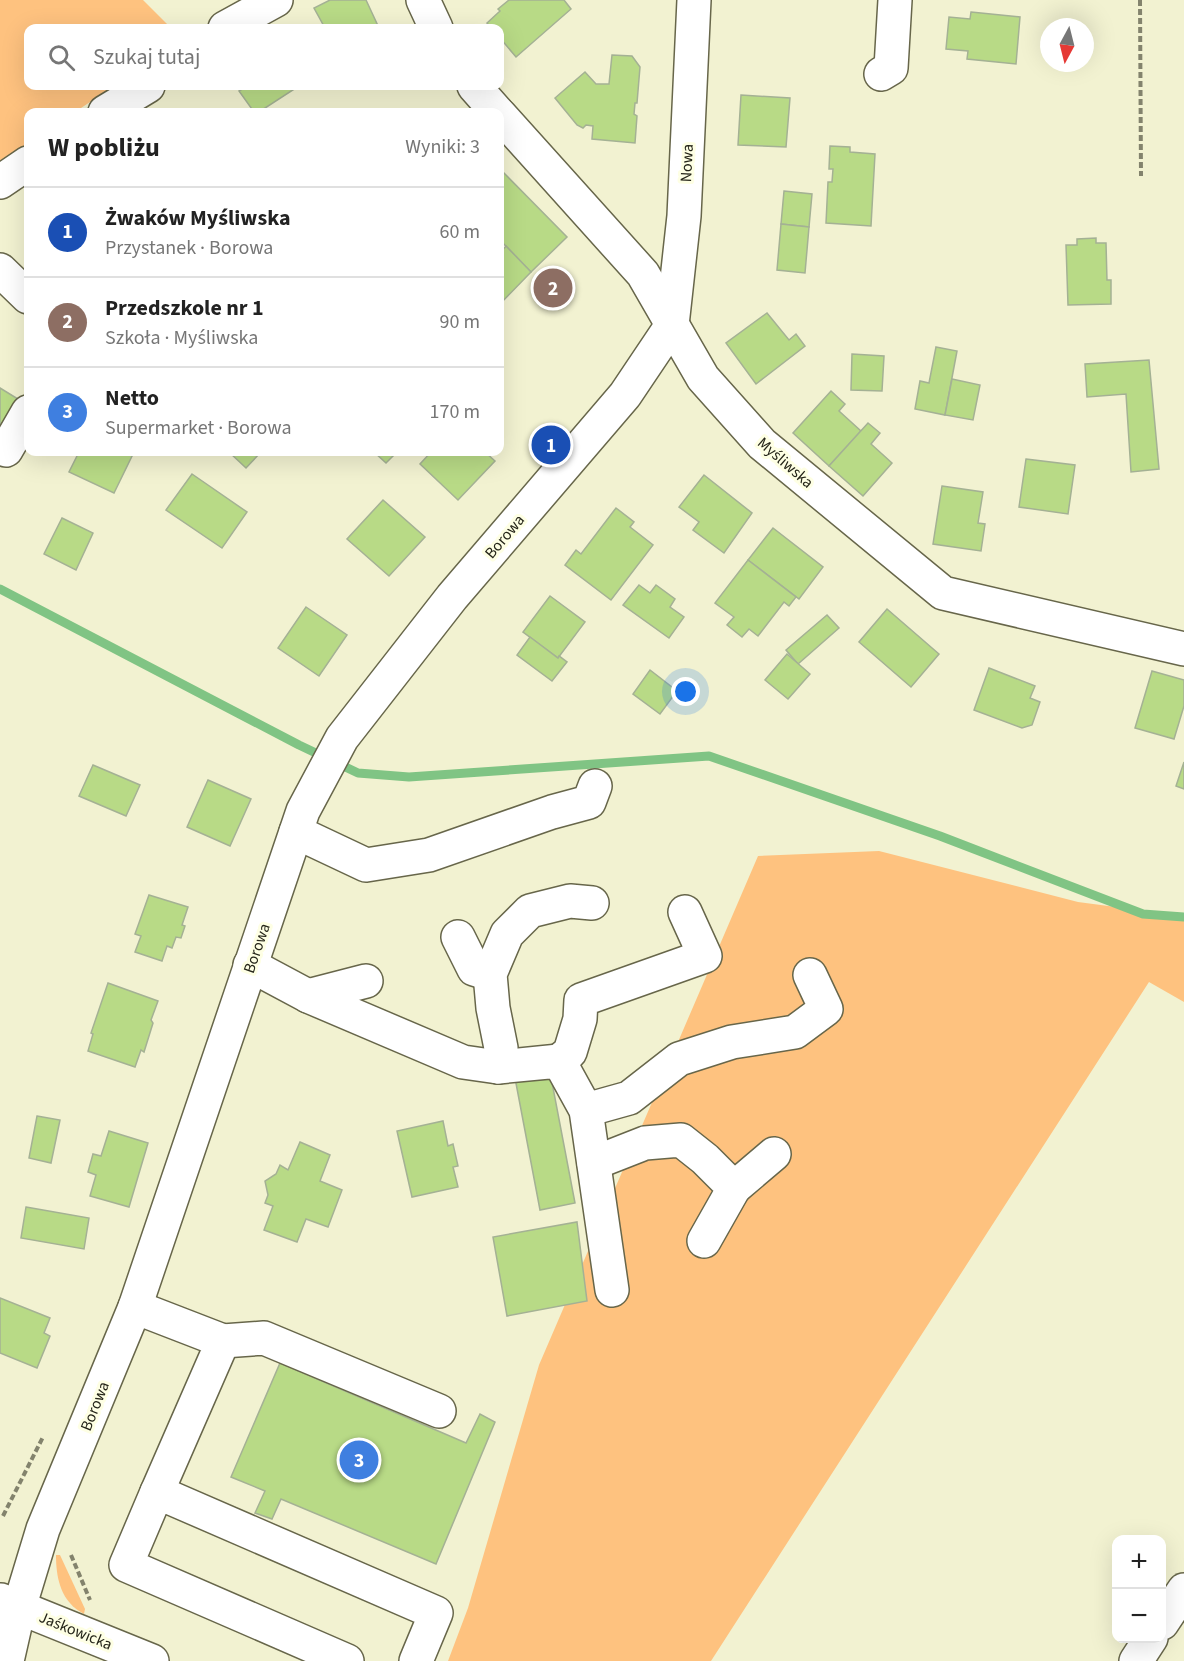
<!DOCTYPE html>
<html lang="pl">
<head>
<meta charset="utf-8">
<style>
	body { margin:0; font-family:"Source Sans 3",sans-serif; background:#f2f2f2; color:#222 }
	.controls { position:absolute; right:18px; bottom:18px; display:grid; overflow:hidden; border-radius:12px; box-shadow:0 6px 24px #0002 }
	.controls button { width:54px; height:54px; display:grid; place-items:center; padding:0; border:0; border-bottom:2px solid #e0e0e0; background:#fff; color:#222; font:30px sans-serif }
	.compass { position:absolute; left:1040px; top:18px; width:54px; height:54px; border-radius:50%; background:#fff; box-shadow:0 6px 24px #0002; rotate:187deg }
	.you { position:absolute; left:686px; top:692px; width:21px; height:21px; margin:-15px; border:4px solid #fff; border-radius:50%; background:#1a73e8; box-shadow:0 0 0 9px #1a73e833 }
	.badge { display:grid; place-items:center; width:39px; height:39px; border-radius:50%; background:#111827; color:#fff; font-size:20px; font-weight:700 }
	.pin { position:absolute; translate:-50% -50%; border:3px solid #fff; box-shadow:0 2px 6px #0006 }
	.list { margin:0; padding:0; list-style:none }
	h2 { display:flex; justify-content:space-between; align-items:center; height:78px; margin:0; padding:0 24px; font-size:26px }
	h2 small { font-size:20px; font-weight:400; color:#767676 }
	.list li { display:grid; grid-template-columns:39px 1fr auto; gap:18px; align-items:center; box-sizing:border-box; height:90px; padding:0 24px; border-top:2px solid #e0e0e0 }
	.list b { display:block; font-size:22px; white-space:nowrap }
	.list p { margin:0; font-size:20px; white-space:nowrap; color:#767676 }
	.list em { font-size:20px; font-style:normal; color:#767676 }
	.icon { flex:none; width:33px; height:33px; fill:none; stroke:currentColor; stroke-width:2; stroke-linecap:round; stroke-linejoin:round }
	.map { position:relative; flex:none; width:1184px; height:1661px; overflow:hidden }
	.search { position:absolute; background:#fff; box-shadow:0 6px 24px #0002; left:24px; top:24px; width:480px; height:66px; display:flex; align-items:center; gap:15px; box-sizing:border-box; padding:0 21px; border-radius:12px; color:#767676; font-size:22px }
	.panel { position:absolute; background:#fff; box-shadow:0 6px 24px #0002; left:24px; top:108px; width:480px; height:348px; border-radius:12px }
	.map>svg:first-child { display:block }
</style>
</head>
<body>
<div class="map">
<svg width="1184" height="1661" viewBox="0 0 1184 1661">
	<rect width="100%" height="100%" fill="#f2f2d1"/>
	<g fill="#fec27f">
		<path d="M0 0H143L171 28H28V86H114L75 112H28V145L0 165Z"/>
		<path d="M879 851 1078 902 1184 916V1002L1149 982 711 1661H448L468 1608 539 1365 758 856Z"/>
		<path d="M56 1555H60L85 1609 84 1614C61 1602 56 1579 56 1555Z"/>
	</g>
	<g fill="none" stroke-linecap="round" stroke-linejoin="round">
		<path stroke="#80c484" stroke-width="9" d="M0 589 299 745 358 773 409 777 709 756 940 836 1143 914 1184 917"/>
	</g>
	<g fill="#b8da86" stroke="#a4b194" stroke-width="1.5">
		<path d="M330 0H366L379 28H325L314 8Z"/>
		<path d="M509 0H564L571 9 516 57 500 38V28H491L487 23 500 11 498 9Z"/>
		<path d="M971 12 1020 17 1016 64 967 59 968 51 946 49 949 17 970 19Z"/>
		<path d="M612 55 632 56 640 67 637 103H635L634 114 637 116 635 143 592 139 593 126 586 125 583 128 577 125 555 98 585 72 596 84H609Z"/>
		<path d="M247 86H299L259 112H254L239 91Z"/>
		<path d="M741 95 790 98 786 147 738 145Z"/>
		<path d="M830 146 850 147V152L875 154 871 226 826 223 828 182H832L833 169H829Z"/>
		<path d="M502 171 567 237 531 272 500 240V174Z"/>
		<path d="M784 191 812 194 809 227 781 224Z"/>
		<path d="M781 224 809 227 805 273 777 270Z"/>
		<path d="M1096 238V243H1106L1107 280H1111V304L1068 305 1066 245H1077V239Z"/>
		<path d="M506 246 531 272 500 304V253Z"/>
		<path d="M767 313 789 340 796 334 805 346 756 384 726 343Z"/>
		<path d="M936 347 957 351 945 415 915 409 920 381 929 383Z"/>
		<path d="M852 354 884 356 882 391 851 390Z"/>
		<path d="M1149 360 1159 469 1131 472 1126 394 1087 397 1085 364Z"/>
		<path d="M952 379 980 385 973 420 945 415Z"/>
		<path d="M0 388 18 399 0 428Z"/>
		<path d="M831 391 845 404 839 411 861 431 829 466 793 433Z"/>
		<path d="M868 423 880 433 871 444 892 463 863 496 829 466Z"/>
		<path d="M79 452H134L114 493 69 472Z"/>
		<path d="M229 452H261L246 468Z"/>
		<path d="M374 452H397L386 463Z"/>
		<path d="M431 452H485L495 461 458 500 420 464Z"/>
		<path d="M1026 459 1075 465 1068 514 1019 507Z"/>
		<path d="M192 474 247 512 222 548 166 510Z"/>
		<path d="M704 475 752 513 724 553 693 530 699 522 679 507Z"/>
		<path d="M942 486 983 492 978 523 985 524 981 551 933 544Z"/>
		<path d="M383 500 425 537 389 576 347 539Z"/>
		<path d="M616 508 634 522 630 527 653 545 611 600 565 565 576 550 581 554Z"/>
		<path d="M62 518 93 533 76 570 44 554Z"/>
		<path d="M773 528 823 567 799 599 748 560Z"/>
		<path d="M748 560 796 597 789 606 784 602 758 636 749 629 742 637 727 625 734 617 715 603Z"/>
		<path d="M639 585 650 593 656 585 675 599 670 607 684 617 669 638 623 605Z"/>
		<path d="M550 596 585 622 558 658 523 632Z"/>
		<path d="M306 607 347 635 319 676 278 648Z"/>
		<path d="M887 609 939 654 911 687 859 642Z"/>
		<path d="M827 615 839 628 798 664 786 650Z"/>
		<path d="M530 637 558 658 559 656 567 662 552 681 517 655Z"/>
		<path d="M787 654 810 674 788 699 765 680Z"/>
		<path d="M989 668 1035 686 1030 698 1040 702 1032 725 1022 728 974 710Z"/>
		<path d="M650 670 677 691 660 714 633 694Z"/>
		<path d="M1152 671 1184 680V706L1174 739 1135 728Z"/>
		<path d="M1184 762V789L1176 786Z"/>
		<path d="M93 765 140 785 126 816 79 796Z"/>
		<path d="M208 780 251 799 230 846 187 827Z"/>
		<path d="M149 895 188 907 182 925 185 926 181 938 176 937 172 948 167 946 162 961 135 952 141 936 135 934Z"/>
		<path d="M108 983 158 1001 151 1020 153 1023 144 1052 141 1050 135 1067 88 1051 93 1034 91 1033Z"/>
		<path d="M550 1072 575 1203 540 1210 515 1078Z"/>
		<path d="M37 1116 60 1120 51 1163 29 1158Z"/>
		<path d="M443 1121 448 1146 453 1144 458 1166 453 1167 458 1187 412 1197 397 1131Z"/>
		<path d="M109 1131 148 1143 129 1207 90 1196 96 1175 88 1172 93 1154 101 1156Z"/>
		<path d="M300 1142 330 1155 320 1181 342 1190 328 1227 306 1219 297 1242 264 1230 273 1206 265 1203 268 1195 265 1181 276 1174 280 1165 288 1170Z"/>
		<path d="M26 1207 89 1218 84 1249 21 1238Z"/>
		<path d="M577 1222 587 1301 507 1316 493 1237Z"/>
		<path d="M0 1298 50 1318 44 1333 50 1336 37 1368 0 1353Z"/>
		<path d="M280 1363 466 1443 480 1414 495 1422 436 1564 281 1499 272 1519 255 1513 265 1491 231 1477Z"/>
	</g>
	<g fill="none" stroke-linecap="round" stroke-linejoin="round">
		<defs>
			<g id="minor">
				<path d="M423 0 436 28"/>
				<path d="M225 28 276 0"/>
				<path d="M881 74 891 68 895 0"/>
				<path d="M474 86 497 112"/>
				<path d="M105 112 148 86"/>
				<path d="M500 115 643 274 703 378 762 444 943 593 1184 649"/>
				<path d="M0 182 28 163"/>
				<path d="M0 270 28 297"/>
				<path d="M6 450 28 412"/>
				<path d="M296 832 366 865 429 855 552 812 589 802 595 786"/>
				<path d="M458 937 474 969 490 974"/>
				<path d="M250 965 308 996 463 1062 498 1067 559 1061 586 1110 612 1290"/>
				<path d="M308 996 366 981"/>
				<path d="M559 1061 570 1052 580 1019 581 1000 705 956 685 912"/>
				<path d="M498 1067 501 1048 493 1008 490 974 507 934 530 911 570 901 592 903"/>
				<path d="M586 1110 629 1098 679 1059 732 1042 795 1032 826 1009 810 975"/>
				<path d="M594 1163 645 1143 681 1140 705 1159 734 1188 704 1241"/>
				<path d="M734 1188 774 1154"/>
				<path d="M135 1307 223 1341 157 1492"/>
				<path d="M223 1341 264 1338 439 1411"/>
				<path d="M1 1600 152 1661"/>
				<path d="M1162 1623 1184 1590"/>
				<path d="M7 1661 19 1608 43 1529 135 1307 303 811 342 738 452 597 625 395 672 325 684 216 694 0"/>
				<path d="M347 1661 126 1565 157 1492 436 1613 416 1661"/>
				<path d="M1136 1661 1151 1638"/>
			</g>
		</defs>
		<use href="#minor" stroke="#67664a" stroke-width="36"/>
		<g stroke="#83836d" stroke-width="4" stroke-dasharray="6 3" stroke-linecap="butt">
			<path d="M1140 0 1141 176"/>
			<path d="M3 1516 43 1437"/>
			<path d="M71 1555 90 1600"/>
		</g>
		<use href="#minor" stroke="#fff" stroke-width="33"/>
	</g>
	<g text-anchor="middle" stroke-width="6" stroke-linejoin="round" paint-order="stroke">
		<g font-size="16" fill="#252519" stroke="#feffe4">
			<text transform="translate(686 163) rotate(-87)" y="6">Nowa</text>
			<text transform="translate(786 462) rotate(41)" y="6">Myśliwska</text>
			<text transform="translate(504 536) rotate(-50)" y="6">Borowa</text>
			<text transform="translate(256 948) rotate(-71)" y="6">Borowa</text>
			<text transform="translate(94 1406) rotate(-68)" y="6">Borowa</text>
			<text transform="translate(76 1630) rotate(22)" y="6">Jaśkowicka</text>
		</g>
	</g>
</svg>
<div class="controls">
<button>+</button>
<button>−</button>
</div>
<svg class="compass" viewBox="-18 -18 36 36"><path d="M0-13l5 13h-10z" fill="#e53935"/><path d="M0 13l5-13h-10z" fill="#767676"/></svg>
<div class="you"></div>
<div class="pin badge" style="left:551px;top:445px;background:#1a4fb4">1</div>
<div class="pin badge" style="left:553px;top:288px;background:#8d6e63">2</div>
<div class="pin badge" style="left:359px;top:1460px;background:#3f7fe0">3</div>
<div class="search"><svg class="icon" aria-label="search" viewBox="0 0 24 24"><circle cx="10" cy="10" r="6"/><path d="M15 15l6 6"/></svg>Szukaj tutaj</div>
<section class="panel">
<h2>W pobliżu<small>Wyniki: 3</small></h2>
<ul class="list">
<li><span class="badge" style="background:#1a4fb4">1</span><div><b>Żwaków Myśliwska</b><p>Przystanek · Borowa</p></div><em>60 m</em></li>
<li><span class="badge" style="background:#8d6e63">2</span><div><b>Przedszkole nr 1</b><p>Szkoła · Myśliwska</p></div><em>90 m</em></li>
<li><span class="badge" style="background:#3f7fe0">3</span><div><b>Netto</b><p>Supermarket · Borowa</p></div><em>170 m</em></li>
</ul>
</section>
</div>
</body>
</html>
